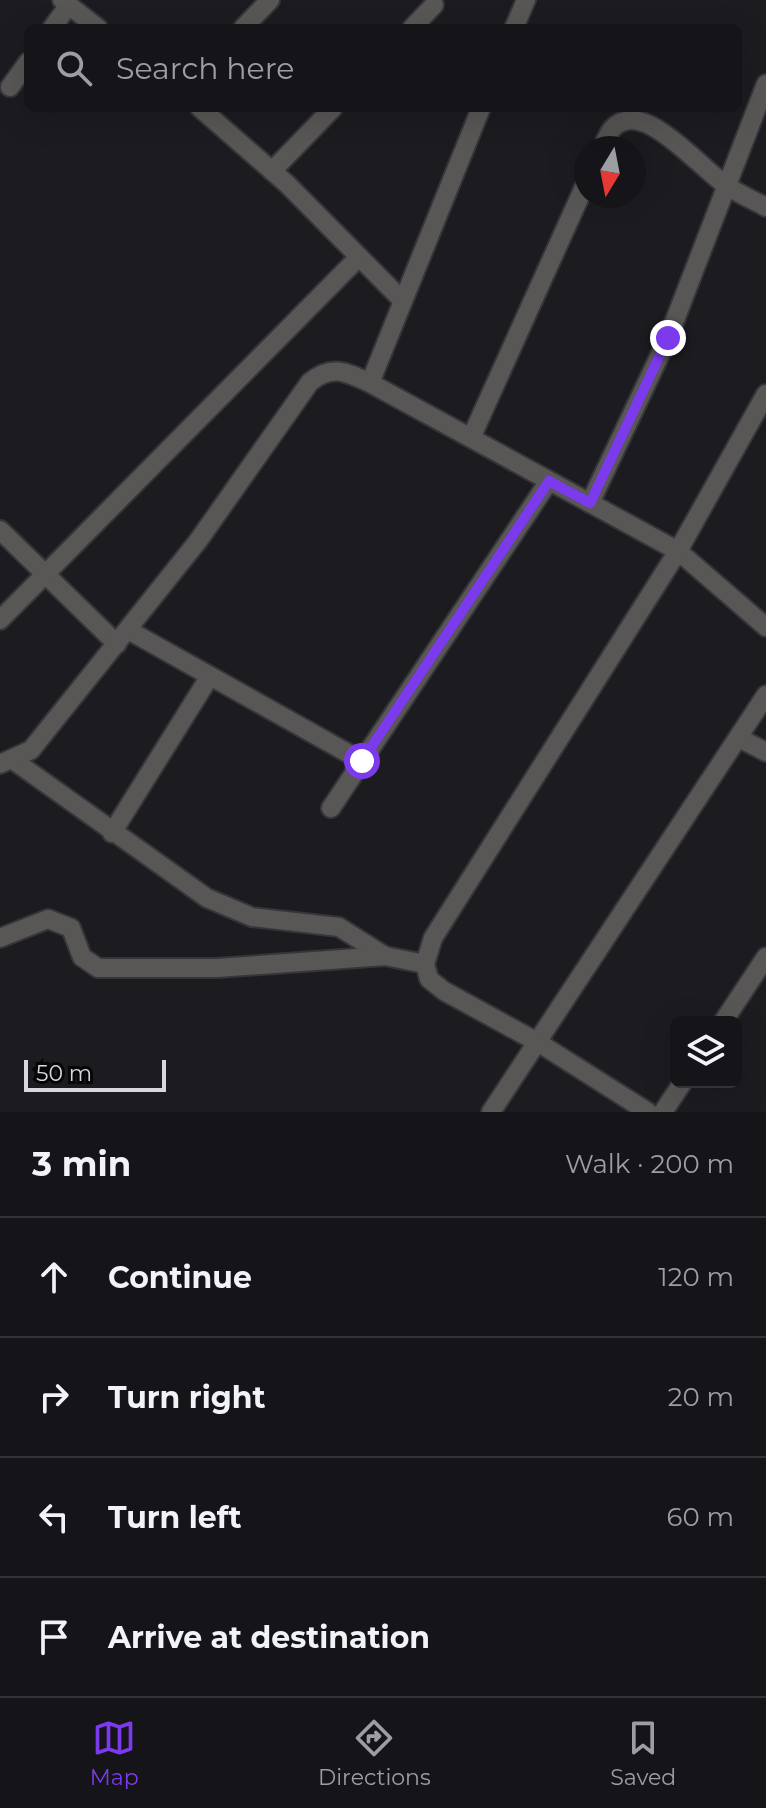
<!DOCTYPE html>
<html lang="en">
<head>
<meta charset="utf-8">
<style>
	body { margin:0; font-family:Montserrat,sans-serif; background:#222125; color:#f1f3f6 }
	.controls { position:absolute; right:24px; bottom:24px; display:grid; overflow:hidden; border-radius:12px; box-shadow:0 8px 32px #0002 }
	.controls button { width:72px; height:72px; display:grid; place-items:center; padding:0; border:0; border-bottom:2px solid #343337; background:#151418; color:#f1f3f6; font:40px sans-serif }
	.compass { position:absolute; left:574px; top:136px; width:72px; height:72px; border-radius:50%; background:#151418; box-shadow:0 8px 32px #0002; rotate:190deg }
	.scale { position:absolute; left:24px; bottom:20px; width:142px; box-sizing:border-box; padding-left:8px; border:4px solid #d8d7db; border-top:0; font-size:22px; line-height:28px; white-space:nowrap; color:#d8d7db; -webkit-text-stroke:6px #060608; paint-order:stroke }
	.stop { position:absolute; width:24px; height:24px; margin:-18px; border:6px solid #7c3aed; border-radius:50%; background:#fff }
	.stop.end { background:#7c3aed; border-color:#fff; box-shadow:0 2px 8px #0008 }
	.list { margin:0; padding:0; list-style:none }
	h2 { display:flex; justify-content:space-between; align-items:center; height:104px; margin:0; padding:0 32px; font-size:34px }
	h2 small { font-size:26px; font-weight:400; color:#9d9ea2 }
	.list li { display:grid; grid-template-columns:52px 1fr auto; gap:24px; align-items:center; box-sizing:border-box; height:120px; padding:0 32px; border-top:2px solid #343337 }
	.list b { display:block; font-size:30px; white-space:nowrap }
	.list em { font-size:26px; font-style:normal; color:#9d9ea2 }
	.icon { flex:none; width:44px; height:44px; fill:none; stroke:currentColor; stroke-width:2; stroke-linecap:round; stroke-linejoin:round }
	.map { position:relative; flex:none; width:766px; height:1112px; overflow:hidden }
	.search { position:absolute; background:#151418; box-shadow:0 8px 32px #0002; left:24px; right:24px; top:24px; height:88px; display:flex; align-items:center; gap:20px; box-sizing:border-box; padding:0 28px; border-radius:12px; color:#9d9ea2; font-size:30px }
	.sheet { height:584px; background:#151418 }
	nav { display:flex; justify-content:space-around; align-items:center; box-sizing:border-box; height:112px; border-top:2px solid #343337; background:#151418; font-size:22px; color:#9d9ea2 }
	nav a { display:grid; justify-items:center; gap:4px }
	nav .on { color:#7c3aed }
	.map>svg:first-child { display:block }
</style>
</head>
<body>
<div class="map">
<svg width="766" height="1112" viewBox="0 0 766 1112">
	<rect width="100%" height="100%" fill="#1c1b20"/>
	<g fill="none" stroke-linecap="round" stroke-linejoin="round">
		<defs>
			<g id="street">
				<path d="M62 0 98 28"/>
				<path d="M52 28 69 5"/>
				<path d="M243 28 270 0"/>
				<path d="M412 28 434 5"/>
				<path d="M514 28 526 0"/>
				<path d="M10 87 28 62"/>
				<path d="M200 108 287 184 402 300"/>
				<path d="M602 148C608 136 611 124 625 121 654 112 704 171 727 186 739 194 753 200 766 207"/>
				<path d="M272 171 333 108"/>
				<path d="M370 383 481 108"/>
				<path d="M471 438 586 183"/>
				<path d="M590 503 668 338 766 84"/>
				<path d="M0 530 117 644"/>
				<path d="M0 620 359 257"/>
				<path d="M128 630 362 761"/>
				<path d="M739 738 766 752"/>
				<path d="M13 760 207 898 252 917 339 927 385 956"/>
				<path d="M0 764 31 750 198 541 310 382C332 364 346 372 370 383L678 551 766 627"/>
				<path d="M331 808 549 481"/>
				<path d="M112 833 210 676"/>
				<path d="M0 938 48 919 71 928 82 957 98 968H217L385 956 425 964"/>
				<path d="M723 1022 766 957"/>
				<path d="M491 1112 766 695"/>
				<path d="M648 1112 539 1043 444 991 429 979 425 964 433 938 678 551 766 394"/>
				<path d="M663 1112 683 1082"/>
			</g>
		</defs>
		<use href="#street" stroke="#36353a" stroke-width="22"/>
		<use href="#street" stroke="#595755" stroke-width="18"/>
	</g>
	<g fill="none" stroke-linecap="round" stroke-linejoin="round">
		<path stroke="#7c3aed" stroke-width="10" d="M362 761 549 481 590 503 668 338"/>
	</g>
</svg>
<div class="controls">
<button><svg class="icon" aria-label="layers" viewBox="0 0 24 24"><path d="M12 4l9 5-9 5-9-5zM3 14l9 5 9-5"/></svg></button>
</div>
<svg class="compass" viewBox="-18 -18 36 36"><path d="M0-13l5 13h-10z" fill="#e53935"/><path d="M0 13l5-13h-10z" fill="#9d9ea2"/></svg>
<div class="scale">50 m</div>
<div class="stop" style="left:362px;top:761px"></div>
<div class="stop end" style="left:668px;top:338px"></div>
<div class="search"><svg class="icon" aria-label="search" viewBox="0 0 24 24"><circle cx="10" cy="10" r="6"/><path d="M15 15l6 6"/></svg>Search here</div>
</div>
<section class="sheet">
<h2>3 min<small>Walk · 200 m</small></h2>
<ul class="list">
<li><svg class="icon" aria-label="ahead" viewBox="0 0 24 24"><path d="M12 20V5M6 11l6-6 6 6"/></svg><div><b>Continue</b></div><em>120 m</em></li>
<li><svg class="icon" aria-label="right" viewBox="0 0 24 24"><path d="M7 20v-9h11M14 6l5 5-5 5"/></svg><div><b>Turn right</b></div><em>20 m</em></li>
<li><svg class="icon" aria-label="left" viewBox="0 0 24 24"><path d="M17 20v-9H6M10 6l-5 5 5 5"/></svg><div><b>Turn left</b></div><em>60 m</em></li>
<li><svg class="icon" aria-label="arrive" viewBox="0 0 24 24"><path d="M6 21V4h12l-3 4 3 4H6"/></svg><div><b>Arrive at destination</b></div></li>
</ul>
</section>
<nav>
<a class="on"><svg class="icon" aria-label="map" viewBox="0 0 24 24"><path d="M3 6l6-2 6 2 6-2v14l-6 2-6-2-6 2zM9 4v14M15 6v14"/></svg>Map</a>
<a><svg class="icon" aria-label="directions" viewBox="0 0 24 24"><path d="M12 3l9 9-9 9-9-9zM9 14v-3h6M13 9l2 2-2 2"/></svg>Directions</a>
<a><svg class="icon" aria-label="saved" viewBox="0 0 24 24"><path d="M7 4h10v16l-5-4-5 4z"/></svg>Saved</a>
</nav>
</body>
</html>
